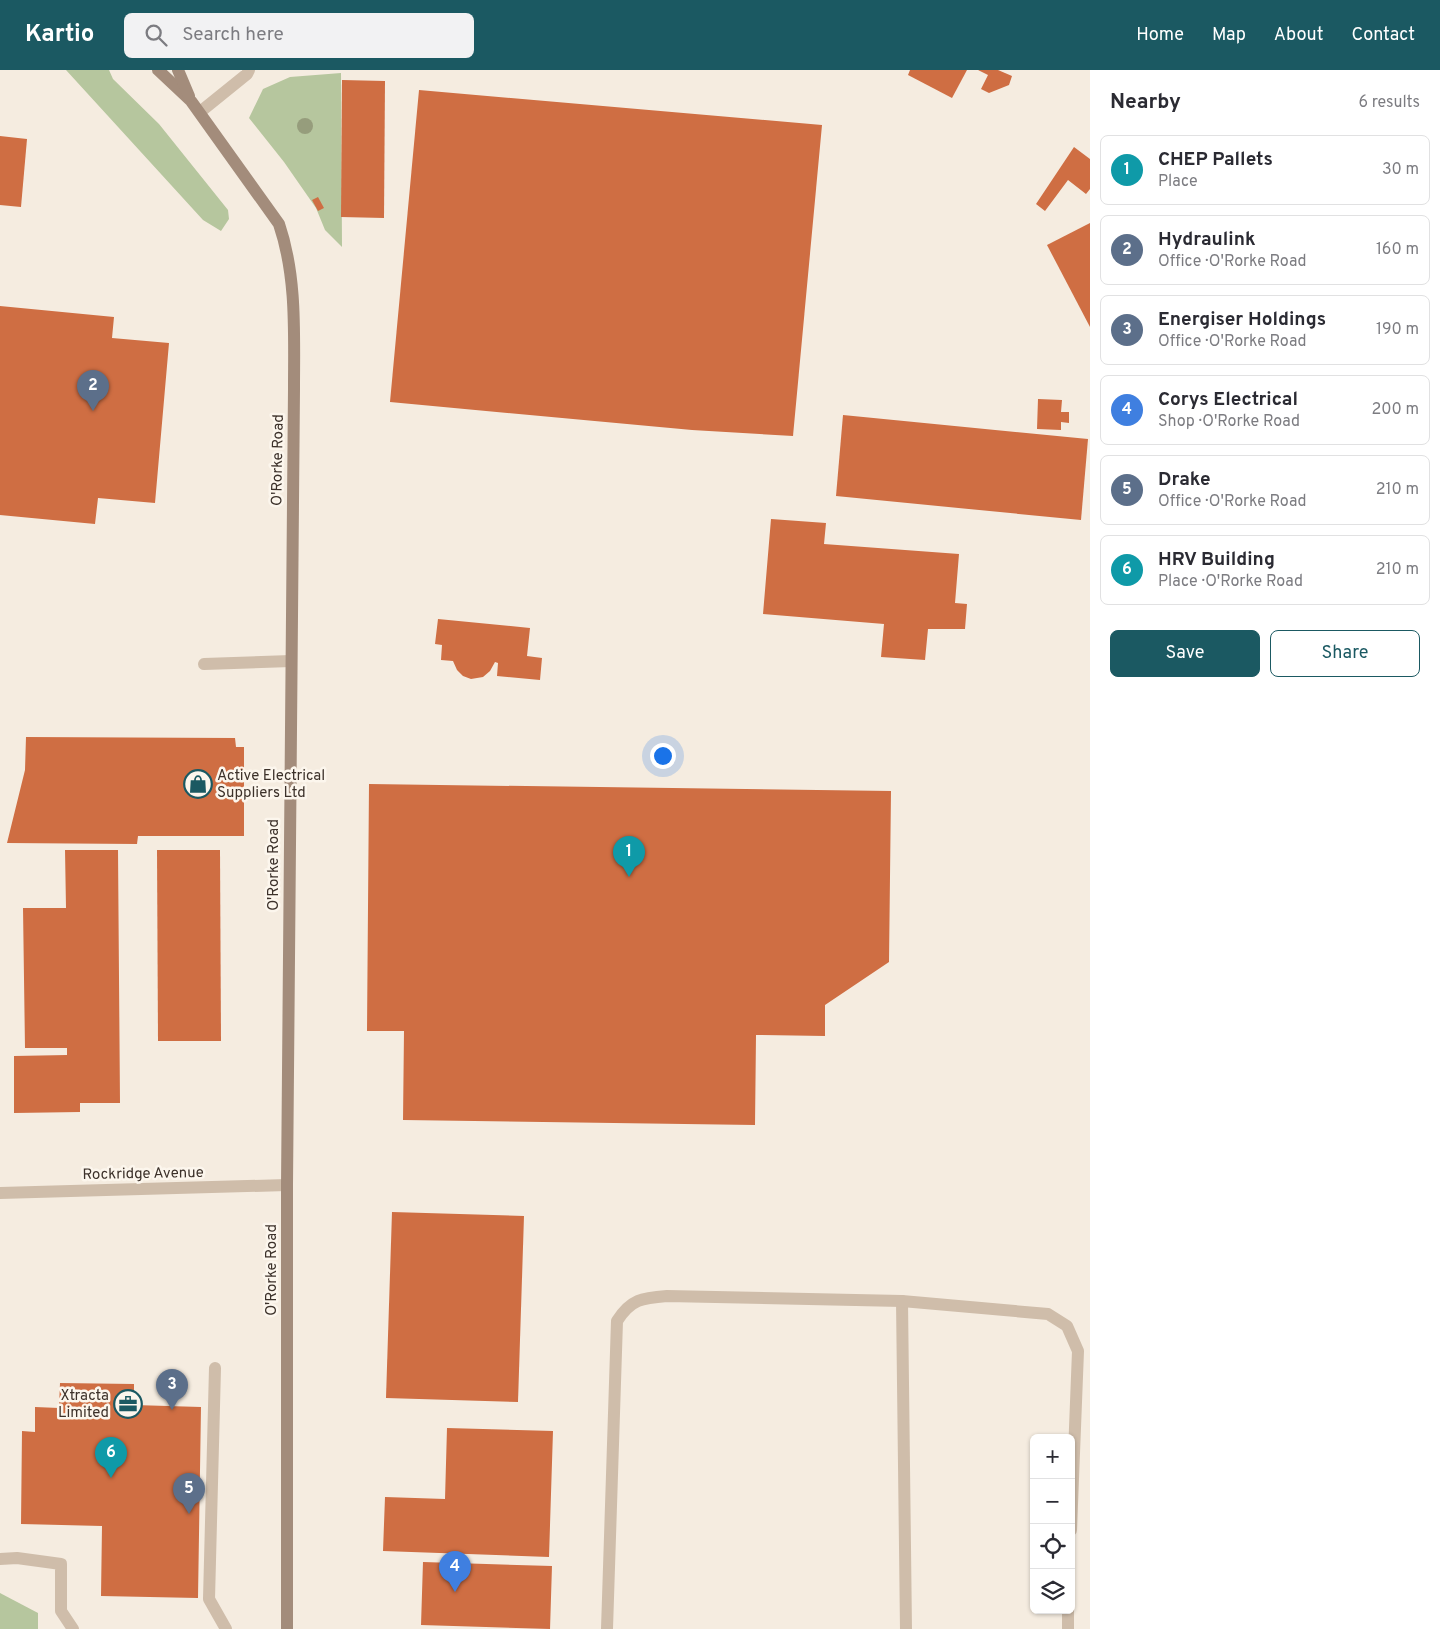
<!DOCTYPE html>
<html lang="en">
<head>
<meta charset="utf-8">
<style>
	body { margin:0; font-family:Overpass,sans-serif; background:#f2f2f3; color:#2b2b33 }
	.controls { position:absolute; right:15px; bottom:15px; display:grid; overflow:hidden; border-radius:8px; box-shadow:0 1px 4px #0004 }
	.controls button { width:45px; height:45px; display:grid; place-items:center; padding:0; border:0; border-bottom:1px solid #e1e1e2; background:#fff; color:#2b2b33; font:25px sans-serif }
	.you { position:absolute; left:662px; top:685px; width:18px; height:18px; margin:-12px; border:4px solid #fff; border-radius:50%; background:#1a73e8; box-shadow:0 0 0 8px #1a73e833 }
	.badge { display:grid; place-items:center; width:32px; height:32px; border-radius:50%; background:#1b5962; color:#fff; font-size:16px; font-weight:700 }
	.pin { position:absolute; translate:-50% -41px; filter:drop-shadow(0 1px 2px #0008) }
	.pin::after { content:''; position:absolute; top:26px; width:18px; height:15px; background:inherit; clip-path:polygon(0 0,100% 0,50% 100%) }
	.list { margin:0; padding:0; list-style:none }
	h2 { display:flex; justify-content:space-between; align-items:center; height:65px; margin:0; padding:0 20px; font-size:21px }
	h2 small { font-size:16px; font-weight:400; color:#7c7c81 }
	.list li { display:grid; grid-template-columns:32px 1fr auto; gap:15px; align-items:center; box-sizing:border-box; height:70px; margin:0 10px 10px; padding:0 10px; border:1px solid #e1e1e2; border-radius:8px }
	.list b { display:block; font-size:19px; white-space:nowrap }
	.list p { margin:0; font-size:16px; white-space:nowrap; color:#7c7c81 }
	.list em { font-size:16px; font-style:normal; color:#7c7c81 }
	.actions { display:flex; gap:10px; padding:15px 20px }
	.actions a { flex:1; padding:11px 0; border:1px solid #1b5962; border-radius:8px; text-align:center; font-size:18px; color:#1b5962 }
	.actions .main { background:#1b5962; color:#fff }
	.icon { flex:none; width:28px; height:28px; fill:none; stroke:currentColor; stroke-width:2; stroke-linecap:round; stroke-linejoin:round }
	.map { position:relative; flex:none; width:1090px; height:1559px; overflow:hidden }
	header { display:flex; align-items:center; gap:30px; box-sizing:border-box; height:70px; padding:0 25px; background:#1b5962; color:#fff }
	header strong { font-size:24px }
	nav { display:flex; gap:28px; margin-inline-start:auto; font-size:18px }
	.search { width:350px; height:45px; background:#f2f2f3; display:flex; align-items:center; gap:12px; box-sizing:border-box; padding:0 18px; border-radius:8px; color:#7c7c81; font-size:19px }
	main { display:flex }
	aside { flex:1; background:#fff }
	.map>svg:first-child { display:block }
</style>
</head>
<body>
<header>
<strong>Kartio</strong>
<div class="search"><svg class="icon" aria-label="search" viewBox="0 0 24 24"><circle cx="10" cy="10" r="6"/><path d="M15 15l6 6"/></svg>Search here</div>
<nav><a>Home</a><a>Map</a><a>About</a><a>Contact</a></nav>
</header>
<main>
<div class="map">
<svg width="1090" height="1559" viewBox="0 0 1090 1559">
	<rect width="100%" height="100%" fill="#f5ece0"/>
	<g fill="#b6c69e">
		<path d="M66 0H109L113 9 159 54 228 140 229 149 221 161 203 150Z"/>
		<path d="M341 3 342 177 325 160 316 138 284 92 249 48 263 19 290 7Z"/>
		<path d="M0 1523 38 1543V1559H0Z"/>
	</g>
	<g fill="#cf6e43">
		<path d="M910 0H967L952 28 908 5Z"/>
		<path d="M978 0H998L1012 6 1009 15 989 23 981 19 988 5Z"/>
		<path d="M342 10 385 11 384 148 341 147Z"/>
		<path d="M419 20 822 55 793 366 692 360 390 332Z"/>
		<path d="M0 66 27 69 21 137 0 135Z"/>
		<path d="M1074 77 1090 89V119L1086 124 1068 110 1045 141 1036 134Z"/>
		<path d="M318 127 324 138 318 141 312 130Z"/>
		<path d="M1090 153V257L1047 175Z"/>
		<path d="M0 236 114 247 112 268 169 273 155 433 98 428 95 454 0 445Z"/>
		<path d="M1038 329 1062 330 1061 342H1069V353L1061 352V360L1037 359Z"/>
		<path d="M843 345 1088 369 1081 450 836 426Z"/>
		<path d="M771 449 826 453 824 474 959 484 955 533 967 534 965 559H928L925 590 881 587 884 554 763 544Z"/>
		<path d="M438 549 530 558 527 586 542 588 540 610 497 606 498 593 495 592 490 601 483 607 471 609 463 606 457 600 453 591 441 590 442 575 435 574Z"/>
		<path d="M26 667 235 668 236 677H244V766H138L137 774 7 773 25 700Z"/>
		<path d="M369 714 891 721 889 892 825 935V966L756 965 755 1055 403 1050 404 961H367Z"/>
		<path d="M65 780H118L120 1033H80V1042L14 1043V986L67 985V978H25L23 838H66Z"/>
		<path d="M157 780H220L221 971H158Z"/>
		<path d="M392 1142 524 1146 518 1332 386 1328Z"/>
		<path d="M60 1313 134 1314V1335L201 1337 198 1528 101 1526 102 1456 21 1454 22 1361 35 1362V1337L59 1338Z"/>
		<path d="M447 1358 553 1361 549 1487 383 1481 385 1427 445 1429Z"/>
		<path d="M423 1492 552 1496 550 1559 421 1555Z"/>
	</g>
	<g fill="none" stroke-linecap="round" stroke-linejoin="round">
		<g stroke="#cfbdaa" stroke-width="12">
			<path d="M200 42 247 4 249 0"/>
			<path d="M204 594 291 591"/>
			<path d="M902 1231 906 1559"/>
			<path d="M215 1298 209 1529 226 1559"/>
			<path d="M0 1489 17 1488 61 1494V1541L73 1559"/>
			<path d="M607 1559 617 1251C631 1229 642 1228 667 1226L902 1231 1048 1244 1067 1256 1078 1281 1071 1460"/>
			<path d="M1068 1559V1540"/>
		</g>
		<path stroke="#cfbdaa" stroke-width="12" d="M0 1123 287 1115"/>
		<g stroke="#a38c7b" stroke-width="12">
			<path d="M158 0 191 31 279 154C297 207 294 264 294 319L287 1115V1559"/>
			<path d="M178 0 189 26"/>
		</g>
	</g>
	<circle fill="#969d7c" cx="305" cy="56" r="8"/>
	<defs>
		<symbol id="shop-ring" viewBox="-11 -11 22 22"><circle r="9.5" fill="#fcf6ed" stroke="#1b5962" stroke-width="1.5"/><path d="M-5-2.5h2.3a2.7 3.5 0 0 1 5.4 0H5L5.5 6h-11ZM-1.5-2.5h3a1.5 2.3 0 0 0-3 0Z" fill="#1b5962"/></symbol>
		<symbol id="office-ring" viewBox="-11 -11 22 22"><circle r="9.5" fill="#fcf6ed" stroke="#1b5962" stroke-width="1.5"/><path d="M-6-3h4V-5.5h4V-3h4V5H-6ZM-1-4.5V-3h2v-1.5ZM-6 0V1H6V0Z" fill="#1b5962"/></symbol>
	</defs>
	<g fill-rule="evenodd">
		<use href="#shop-ring" x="182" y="698" width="32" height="32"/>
		<use href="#office-ring" x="112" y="1318" width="32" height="32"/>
	</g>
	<g text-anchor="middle" stroke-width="5" stroke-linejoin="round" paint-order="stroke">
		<g font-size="15" fill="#3c312a" stroke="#fcf6ed">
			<text transform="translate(277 390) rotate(-89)" y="5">O'Rorke Road</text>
			<text transform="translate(273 795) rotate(-90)" y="5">O'Rorke Road</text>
			<text transform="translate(143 1103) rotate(-1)" y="5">Rockridge Avenue</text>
			<text transform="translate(271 1200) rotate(-90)" y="5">O'Rorke Road</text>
		</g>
		<g font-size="15" fill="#3c312a" stroke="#fcf6ed" text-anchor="start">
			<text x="217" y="710">Active Electrical<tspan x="217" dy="17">Suppliers Ltd</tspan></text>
			<text x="109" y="1330" text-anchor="end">Xtracta<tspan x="109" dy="17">Limited</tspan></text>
		</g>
	</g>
</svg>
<div class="controls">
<button>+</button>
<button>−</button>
<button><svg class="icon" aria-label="locate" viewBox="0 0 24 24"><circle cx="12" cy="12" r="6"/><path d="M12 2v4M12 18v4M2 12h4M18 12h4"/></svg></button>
<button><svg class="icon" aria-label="layers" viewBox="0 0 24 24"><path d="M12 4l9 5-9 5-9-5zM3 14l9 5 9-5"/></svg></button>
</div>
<div class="you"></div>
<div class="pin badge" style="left:629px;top:807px;background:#0f9aa8">1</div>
<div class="pin badge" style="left:93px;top:341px;background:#5c6f8a">2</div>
<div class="pin badge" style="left:172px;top:1340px;background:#5c6f8a">3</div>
<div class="pin badge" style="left:455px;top:1522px;background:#3f7fe0">4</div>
<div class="pin badge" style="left:189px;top:1444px;background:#5c6f8a">5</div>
<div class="pin badge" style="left:111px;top:1408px;background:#0f9aa8">6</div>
</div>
<aside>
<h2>Nearby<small>6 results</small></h2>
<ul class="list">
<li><span class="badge" style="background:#0f9aa8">1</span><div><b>CHEP Pallets</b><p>Place</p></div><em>30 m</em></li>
<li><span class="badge" style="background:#5c6f8a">2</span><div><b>Hydraulink</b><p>Office · O'Rorke Road</p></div><em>160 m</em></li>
<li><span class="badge" style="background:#5c6f8a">3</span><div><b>Energiser Holdings</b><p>Office · O'Rorke Road</p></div><em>190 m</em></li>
<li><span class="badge" style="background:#3f7fe0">4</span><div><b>Corys Electrical</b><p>Shop · O'Rorke Road</p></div><em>200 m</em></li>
<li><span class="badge" style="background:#5c6f8a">5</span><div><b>Drake</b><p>Office · O'Rorke Road</p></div><em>210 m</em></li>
<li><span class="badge" style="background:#0f9aa8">6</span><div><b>HRV Building</b><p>Place · O'Rorke Road</p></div><em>210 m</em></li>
</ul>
<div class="actions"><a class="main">Save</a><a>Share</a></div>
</aside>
</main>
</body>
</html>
